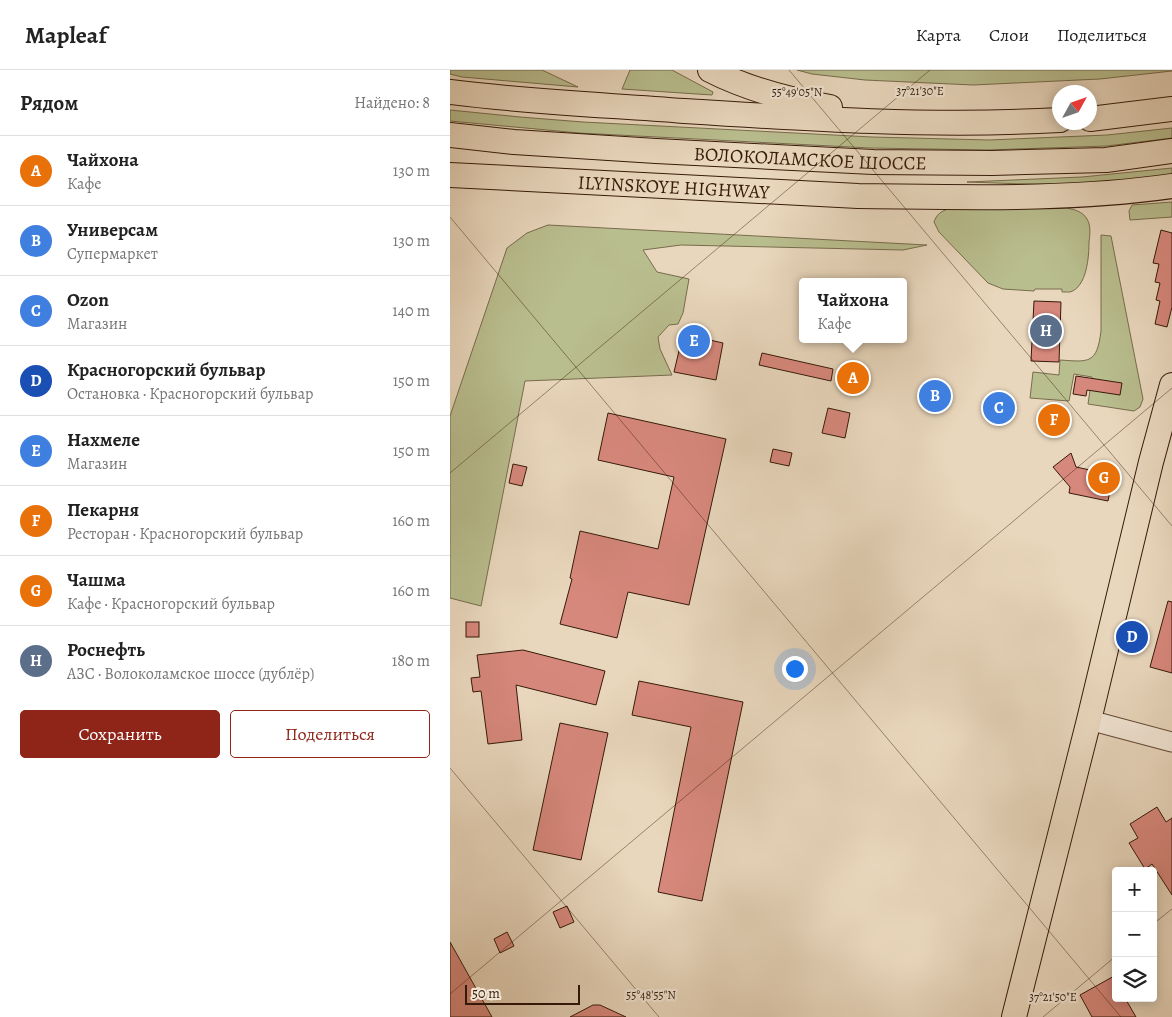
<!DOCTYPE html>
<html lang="ru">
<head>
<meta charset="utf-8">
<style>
	body { margin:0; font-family:Alegreya,serif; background:#f6f6f6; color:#222 }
	.controls { position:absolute; right:15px; bottom:15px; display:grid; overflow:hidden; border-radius:5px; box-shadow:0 2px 12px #0003 }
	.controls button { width:45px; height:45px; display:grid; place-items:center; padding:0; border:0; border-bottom:1px solid #e0e0e0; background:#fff; color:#222; font:25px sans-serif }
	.compass { position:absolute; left:602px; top:15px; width:45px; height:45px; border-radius:50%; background:#fff; box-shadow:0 2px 12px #0003; rotate:50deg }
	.scale { position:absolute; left:15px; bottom:12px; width:115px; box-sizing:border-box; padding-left:5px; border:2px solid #361a09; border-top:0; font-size:14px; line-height:18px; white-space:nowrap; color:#361a09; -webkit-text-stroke:4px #f1e5d4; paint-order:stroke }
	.you { position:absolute; left:344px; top:598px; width:18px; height:18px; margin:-12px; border:4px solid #fff; border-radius:50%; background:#1a73e8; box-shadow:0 0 0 8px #1a73e833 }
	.badge { display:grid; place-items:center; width:32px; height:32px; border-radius:50%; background:#8f2418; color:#fff; font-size:16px; font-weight:700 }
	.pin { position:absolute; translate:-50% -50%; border:2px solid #fff; box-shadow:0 1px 5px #0006 }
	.popup { position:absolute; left:349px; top:208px; width:108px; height:65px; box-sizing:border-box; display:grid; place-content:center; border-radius:5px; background:#fff; filter:drop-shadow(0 1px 4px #0005); font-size:16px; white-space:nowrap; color:#767676 }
	.popup b { font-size:19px; color:#222 }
	.popup::after { content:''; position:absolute; left:50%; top:100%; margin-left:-10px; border:10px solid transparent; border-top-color:#fff }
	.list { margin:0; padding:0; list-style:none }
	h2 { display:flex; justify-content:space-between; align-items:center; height:65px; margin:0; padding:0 20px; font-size:21px }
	h2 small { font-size:16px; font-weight:400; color:#767676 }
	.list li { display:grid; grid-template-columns:32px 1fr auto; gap:15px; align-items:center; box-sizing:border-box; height:70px; padding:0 20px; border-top:1px solid #e0e0e0 }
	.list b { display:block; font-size:19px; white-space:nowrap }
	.list p { margin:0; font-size:16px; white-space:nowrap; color:#767676 }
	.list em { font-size:16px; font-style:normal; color:#767676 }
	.actions { display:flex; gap:10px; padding:15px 20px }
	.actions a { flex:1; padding:11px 0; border:1px solid #8f2418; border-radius:5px; text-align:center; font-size:18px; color:#8f2418 }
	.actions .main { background:#8f2418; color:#fff }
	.icon { flex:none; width:28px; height:28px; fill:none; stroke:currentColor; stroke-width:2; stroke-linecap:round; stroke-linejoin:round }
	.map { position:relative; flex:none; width:722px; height:947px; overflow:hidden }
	header { display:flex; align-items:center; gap:30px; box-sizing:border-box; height:70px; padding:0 25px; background:#fff; border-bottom:1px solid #e0e0e0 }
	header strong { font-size:24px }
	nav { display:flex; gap:28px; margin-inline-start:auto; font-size:18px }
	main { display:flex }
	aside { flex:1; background:#fff }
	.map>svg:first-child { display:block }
</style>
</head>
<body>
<header>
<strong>Mapleaf</strong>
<nav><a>Карта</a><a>Слои</a><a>Поделиться</a></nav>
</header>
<main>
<aside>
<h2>Рядом<small>Найдено: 8</small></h2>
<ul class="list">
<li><span class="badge" style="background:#e8710a">A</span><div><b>Чайхона</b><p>Кафе</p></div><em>130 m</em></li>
<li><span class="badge" style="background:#3f7fe0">B</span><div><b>Универсам</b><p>Супермаркет</p></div><em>130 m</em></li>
<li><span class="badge" style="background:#3f7fe0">C</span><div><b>Ozon</b><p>Магазин</p></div><em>140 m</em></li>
<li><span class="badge" style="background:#1a4fb4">D</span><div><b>Красногорский бульвар</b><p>Остановка · Красногорский бульвар</p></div><em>150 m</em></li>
<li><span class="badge" style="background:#3f7fe0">E</span><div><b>Нахмеле</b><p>Магазин</p></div><em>150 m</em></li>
<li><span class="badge" style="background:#e8710a">F</span><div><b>Пекарня</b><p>Ресторан · Красногорский бульвар</p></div><em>160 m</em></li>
<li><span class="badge" style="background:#e8710a">G</span><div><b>Чашма</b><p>Кафе · Красногорский бульвар</p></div><em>160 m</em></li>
<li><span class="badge" style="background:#5c6f8a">H</span><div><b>Роснефть</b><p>АЗС · Волоколамское шоссе (дублёр)</p></div><em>180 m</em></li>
</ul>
<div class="actions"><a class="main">Сохранить</a><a>Поделиться</a></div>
</aside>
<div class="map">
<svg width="722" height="947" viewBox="0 0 722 947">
	<rect width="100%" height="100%" fill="#e9d7bd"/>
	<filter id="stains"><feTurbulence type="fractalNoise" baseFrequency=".004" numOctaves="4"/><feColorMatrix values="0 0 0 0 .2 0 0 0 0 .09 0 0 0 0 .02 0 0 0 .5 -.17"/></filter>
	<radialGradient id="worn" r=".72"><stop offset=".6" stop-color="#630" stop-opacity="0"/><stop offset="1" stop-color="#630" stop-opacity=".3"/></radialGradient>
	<g fill="#b9be8f" stroke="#786c4c">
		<path d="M0 0H92L128 17 12 7 0 4Z"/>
		<path d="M180 0H222L263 22 262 25 172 19Z"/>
		<path d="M347 0H722V1L650 9 523 15 415 10 362 4Z"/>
		<path d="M0 40 70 47 133 52 422 67 539 70 657 65 722 58V68L657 76 537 80 420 78 129 63 0 51Z"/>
		<path d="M722 98V107L631 116 517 112 632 107Z"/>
		<path d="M722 132V147L680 150 679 141 682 135Z"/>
		<path d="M617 138C625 140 632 141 637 149 641 155 640 165 639 172 639 186 637 217 620 222 620 222 613 222 612 222V219H585L584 221 553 219 538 213 489 162 484 152C487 144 490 142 498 139Z"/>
		<path d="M98 155 477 175 453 180 231 175 193 180 207 202 239 209 233 243 228 254 219 255 208 267 210 279 222 305 75 311 31 536 0 528V346L57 178 77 163Z"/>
		<path d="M651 165 661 166 693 329 690 337 684 341 638 334 642 307 624 304 619 331 580 328 583 302 609 305 610 290C639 292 647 294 651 261Z"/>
	</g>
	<g fill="#d7887c" stroke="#361a09">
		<path d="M711 160 722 163V237L717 257 705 254 710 231 706 230 710 213 705 212 709 194 703 193Z"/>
		<path d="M584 231 611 232 609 292 581 291Z"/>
		<path d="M233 264 273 273 266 310 224 302Z"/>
		<path d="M312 283 383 299 381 311 309 295Z"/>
		<path d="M626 306 672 313 670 325 637 320 636 326 623 324Z"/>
		<path d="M378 338 400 343 395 368 372 363Z"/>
		<path d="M158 343 276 369 239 535 178 522 167 568 110 554 122 509 120 508 130 461 208 479 224 407 148 390Z"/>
		<path d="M323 379 342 383 339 396 320 392Z"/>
		<path d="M621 383 626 397 663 405 658 431 619 423 620 417 603 397Z"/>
		<path d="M63 394 77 397 72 416 59 413Z"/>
		<path d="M718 531 722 532V603L700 597Z"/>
		<rect x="16" y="552" width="13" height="15"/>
		<path d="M73 580 155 601 146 635 66 615 72 670 38 674 31 621 23 622 21 608 30 607 27 585Z"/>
		<path d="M189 611 293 632 252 831 208 822 241 657 182 645Z"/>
		<path d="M110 653 158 663 131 790 83 780Z"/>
		<path d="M707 737 716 752 722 748V825L702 794 695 799 679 773 688 768 680 754Z"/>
		<path d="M117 836 124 852 110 858 103 842Z"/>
		<path d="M57 862 64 876 50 883 44 869Z"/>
		<path d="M0 872 42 947H0Z"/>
		<path d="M666 905V928H675L686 947H642L630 925Z"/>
		<path d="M143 935H150L176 947H120Z"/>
	</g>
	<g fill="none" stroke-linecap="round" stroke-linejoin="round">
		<defs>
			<path id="minor" d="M639 650 722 672"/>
			<g id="major">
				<path d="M260 0C297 19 339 30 380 37"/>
				<path d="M0 22C78 32 156 35 234 41 359 49 485 57 610 50"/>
				<path d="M640 49 722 39"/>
				<path id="s1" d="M0 65 64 72 206 81 423 92 542 93 656 90 722 81"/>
				<path id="s2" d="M0 105 408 126C513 127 618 131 722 116"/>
				<path d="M564 947 639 650 701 392 722 315"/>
			</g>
		</defs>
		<use href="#minor" stroke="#634936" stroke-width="21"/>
		<use href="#major" stroke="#361a09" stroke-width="26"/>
		<use href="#minor" stroke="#f1e5d4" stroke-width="19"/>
		<use href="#major" stroke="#e9d7bd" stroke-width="24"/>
	</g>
	<path fill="none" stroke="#361a09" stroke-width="1" stroke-opacity="0.45" d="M339 0 722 456M0 147 671 947M0 403 480 0M0 698 209 947M703 854 722 839M0 924 722 318M593 947 666 886"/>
	<g text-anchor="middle" stroke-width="4.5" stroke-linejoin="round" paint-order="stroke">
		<g font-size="19" fill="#361a09" stroke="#f1e5d4">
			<text dy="7" stroke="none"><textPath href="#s1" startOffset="361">ВОЛОКОЛАМСКОЕ ШОССЕ</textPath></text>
			<text dy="7" stroke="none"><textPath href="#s2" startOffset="224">ILYINSKOYE HIGHWAY</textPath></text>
		</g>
	</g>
	<g font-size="12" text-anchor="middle" fill="#361a09" stroke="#f1e5d4" stroke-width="4.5" stroke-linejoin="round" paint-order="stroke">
		<text x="470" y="25">37°21'30"E</text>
		<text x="347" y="26">55°49'05"N</text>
		<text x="201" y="929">55°48'55"N</text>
		<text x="603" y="931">37°21'50"E</text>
	</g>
	<rect width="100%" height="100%" filter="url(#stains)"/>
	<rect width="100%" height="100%" fill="url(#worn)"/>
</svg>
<div class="controls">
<button>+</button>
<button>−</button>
<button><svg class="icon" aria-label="layers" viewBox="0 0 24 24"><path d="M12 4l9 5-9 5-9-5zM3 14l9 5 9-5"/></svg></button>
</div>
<svg class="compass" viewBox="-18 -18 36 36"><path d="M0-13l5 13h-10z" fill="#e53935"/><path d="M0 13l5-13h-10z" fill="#767676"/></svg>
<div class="scale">50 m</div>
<div class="you"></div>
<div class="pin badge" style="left:403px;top:308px;background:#e8710a">A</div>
<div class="popup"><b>Чайхона</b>Кафе</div>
<div class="pin badge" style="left:485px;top:326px;background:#3f7fe0">B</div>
<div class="pin badge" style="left:549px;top:338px;background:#3f7fe0">C</div>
<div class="pin badge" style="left:682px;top:567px;background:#1a4fb4">D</div>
<div class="pin badge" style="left:244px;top:271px;background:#3f7fe0">E</div>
<div class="pin badge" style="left:604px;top:350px;background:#e8710a">F</div>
<div class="pin badge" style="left:654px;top:408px;background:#e8710a">G</div>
<div class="pin badge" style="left:596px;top:261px;background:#5c6f8a">H</div>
</div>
</main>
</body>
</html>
